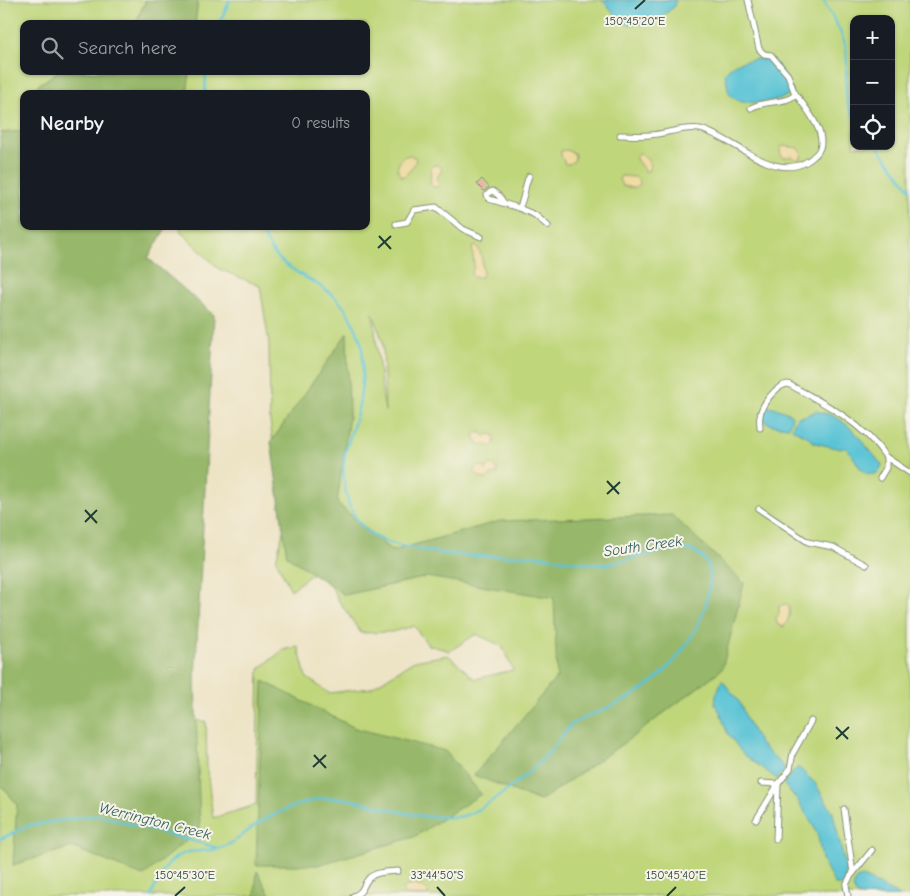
<!DOCTYPE html>
<html lang="en">
<head>
<meta charset="utf-8">
<style>
	body { margin:0; font-family:"Comic Neue",sans-serif; background:#242831; color:#f1f3f6 }
	.controls { position:absolute; right:15px; top:15px; display:grid; overflow:hidden; border-radius:10px; box-shadow:0 1px 4px #0004 }
	.controls button { width:45px; height:45px; display:grid; place-items:center; padding:0; border:0; border-bottom:1px solid #363941; background:#171b24; color:#f1f3f6; font:25px sans-serif }
	.list { margin:0; padding:0; list-style:none }
	h2 { display:flex; justify-content:space-between; align-items:center; height:65px; margin:0; padding:0 20px; font-size:21px }
	h2 small { font-size:16px; font-weight:400; color:#9ea1a6 }
	.icon { flex:none; width:28px; height:28px; fill:none; stroke:currentColor; stroke-width:2; stroke-linecap:round; stroke-linejoin:round }
	.map { position:relative; flex:none; width:910px; height:896px; overflow:hidden }
	.search { position:absolute; background:#171b24; box-shadow:0 1px 4px #0004; left:20px; top:20px; width:350px; height:55px; display:flex; align-items:center; gap:12px; box-sizing:border-box; padding:0 18px; border-radius:10px; color:#9ea1a6; font-size:19px }
	.panel { position:absolute; background:#171b24; box-shadow:0 1px 4px #0004; left:20px; top:90px; width:350px; height:140px; border-radius:10px }
	.map>svg:first-child { display:block }
</style>
</head>
<body>
<div class="map">
<svg width="910" height="896" viewBox="0 0 910 896">
	<rect width="100%" height="100%" fill="#f7f3e8"/>
	<filter id="ink" filterUnits="userSpaceOnUse"><feTurbulence type="fractalNoise" baseFrequency=".02" numOctaves="2"/><feDisplacementMap in="SourceGraphic" scale="10" xChannelSelector="R" yChannelSelector="G"/><feConvolveMatrix kernelMatrix="1 2 1 2 8 2 1 2 1" color-interpolation-filters="sRGB"/></filter>
	<filter id="wash" filterUnits="userSpaceOnUse"><feTurbulence type="fractalNoise" baseFrequency=".0096" numOctaves="4" result="noise"/><feDisplacementMap in="SourceGraphic" scale="20" xChannelSelector="R" yChannelSelector="G"/><feGaussianBlur stdDeviation="1.12" result="paint"/><feColorMatrix in="noise" values="0 0 0 0 0 0 0 0 0 0 0 0 0 0 0 0 0 1.4 0 .05"/><feComposite in="paint" operator="in"/></filter>
	<g filter="url(#wash)">
		<rect width="100%" height="100%" fill="#ede3c5"/>
		<g fill="#bfd67a" stroke="#6f8a57" fill-rule="evenodd">
			<path d="M0 0H146L135 24H24V71H59L22 96 24 100V131L0 133Z"/>
			<path d="M163 0H910V896H0V688L206 722 207 769 213 818 256 805 259 669 283 650 298 646 306 677 329 693 371 688 414 661 448 655 475 679 513 670 502 646 476 634 450 651 428 645 414 626 391 632 361 633 337 598 322 566 291 590 276 560 284 528 270 421 269 343 260 286 219 269 182 233 179 226H366V94H152L154 71H366V24H157ZM854 19H891V146H854ZM373 313 383 343 385 411 383 399Z"/>
		</g>
		<g fill="#97b76a" stroke="#5b7a4f">
			<path d="M146 0H198L195 24H135Z"/>
			<path d="M59 71H190L187 94H25Z"/>
			<path d="M24 131V226H167L148 258 214 315 195 680 200 829 143 876 72 847 13 865 17 804 0 784V133Z"/>
			<path d="M347 333 349 416 337 503 392 551 500 521 672 515 744 583 722 669 635 735 540 801 474 775 557 677 554 598 427 577 345 595 287 556 271 442Z"/>
			<path d="M263 681 355 728 445 751 481 794 414 837 318 865H256Z"/>
			<path d="M257 871 271 896H255Z"/>
		</g>
		<g fill="#eeda9e" stroke="#868c69">
			<path d="M783 146 799 148 802 153 801 158 797 160 791 156 786 158 782 157 780 152 781 147Z"/>
			<path d="M566 150 574 153 575 156 574 161 569 164H565L561 155V151Z"/>
			<path d="M640 153 645 157 651 165 648 171H645L636 159 637 154Z"/>
			<path d="M410 155 416 158C416 164 407 175 402 177L397 169C399 162 401 156 410 155Z"/>
			<path d="M434 165H438L442 169 437 178 439 185 437 187H433L430 184 431 168Z"/>
			<path d="M621 176 635 177 639 180 640 184 634 188 622 186 619 179Z"/>
			<path d="M476 246C483 252 482 266 483 275L479 278 473 277 471 275 474 266 472 247Z"/>
			<path d="M477 432 482 433 485 436 488 434 494 435 495 442 492 446C488 446 481 444 477 443L474 435Z"/>
			<path d="M493 465 497 469V474L491 475 487 479C482 480 475 474 474 470L478 466 485 467 486 470 488 466Z"/>
			<path d="M785 604 788 605C791 611 789 623 783 627L777 624 776 618 779 614V606Z"/>
			<path d="M414 885 423 887 429 893 426 896 405 895 403 890 404 887Z"/>
		</g>
		<g fill="#59c3d5" stroke="#3c8084">
			<path d="M602 0H676L674 7 652 24H624Z"/>
			<path d="M757 59H772L779 67 793 91C786 101 755 104 743 102 738 102 733 97 729 94L725 73C733 62 744 61 757 59Z"/>
			<path d="M774 407 791 414 792 417 789 427 771 425 764 420 762 412 766 408Z"/>
			<path d="M816 411 832 415 842 421 854 431 882 465 879 472C860 482 857 456 845 447L841 449 815 443 807 436 794 430 792 428 796 418 807 415Z"/>
			<path d="M722 680 740 703 747 720 760 744 786 769 777 779 743 754 727 732 720 712 715 704 716 695Z"/>
			<path d="M798 767 815 783 833 813 846 869 844 885H835L822 859 818 837 814 827 798 801 783 783Z"/>
			<path d="M863 877 900 896H863L856 894 853 888 856 879Z"/>
		</g>
		<g fill="none" stroke-linecap="round" stroke-linejoin="round">
			<g stroke="#59c3d5" stroke-width="2.5">
				<path d="M823 0C831 15 843 32 846 49 850 71 839 97 854 117"/>
				<path d="M219 24 230 0"/>
				<path d="M205 94 206 71"/>
				<path d="M877 146 910 189"/>
				<path d="M0 839 30 825 98 815 218 848"/>
				<path d="M151 896C159 878 167 856 189 852 200 850 212 852 223 847 235 843 244 834 254 826 273 813 309 798 332 798 343 797 355 801 366 803 391 809 414 817 440 817 448 817 455 818 463 816 487 809 531 772 548 754 557 744 563 733 572 724 591 714 612 707 632 696 665 678 693 643 705 607 711 586 717 560 691 550 674 544 627 561 608 564 590 567 558 557 538 556 519 554 500 557 481 556 456 556 431 552 407 547 391 544 376 540 364 528 345 510 341 478 345 453 348 441 353 429 356 417 362 396 364 369 362 347 361 337 356 329 352 321 337 288 311 284 285 264 272 255 266 240 258 226"/>
			</g>
		</g>
		<g id="blocks">
			<path fill="#eda29c" d="M482 179 489 187 484 191 477 184Z"/>
		</g>
	</g>
	<g filter="url(#ink)">
		<use href="#blocks" fill-opacity="0" stroke="#86907c" stroke-width="1"/>
		<g fill="none" stroke-linecap="round" stroke-linejoin="round">
			<defs>
				<g id="lane">
					<path d="M748 0 759 49 764 54 771 55 788 75 795 94C789 104 764 100 751 108"/>
					<path d="M620 135C630 135 640 136 650 135 665 134 686 126 700 129 735 137 782 192 817 153 831 137 805 107 795 93"/>
					<path d="M504 203 499 196 493 191 490 192 487 195 489 199 519 208 535 215 548 226"/>
					<path d="M519 208C525 198 524 187 529 176"/>
					<path d="M396 224 407 222 414 210 436 207 463 229 481 237"/>
					<path d="M760 428C760 424 759 420 760 416 761 405 776 385 788 384 824 403 862 422 886 457V468L880 478"/>
					<path d="M886 457 910 473"/>
					<path d="M759 509 808 542 833 547 866 565"/>
					<path d="M761 783 778 784"/>
					<path d="M844 809 853 873"/>
					<path d="M756 820 778 784 790 769 793 753 811 721"/>
					<path d="M776 839 778 785"/>
					<path d="M353 896C365 892 362 885 369 878 377 871 388 872 398 871"/>
					<path d="M848 896 846 885 850 877 872 850"/>
				</g>
			</defs>
			<use href="#lane" stroke="#86907c" stroke-width="7"/>
			<use href="#lane" stroke="#fff" stroke-width="5"/>
		</g>
	</g>
	<path fill="none" stroke="#1f3d34" stroke-width="2" d="M635 9 645 0M379 236 391 249M378 248 391 236M607 481 619 494M607 494 620 482M85 510 97 523M85 522 97 510M836 727 848 739M836 739 849 727M314 755 326 768M313 767 326 755M437 887 445 896M175 896 185 887M667 896 676 887"/>
	<g text-anchor="middle" stroke-width="4" stroke-linejoin="round" paint-order="stroke">
		<g font-size="15" font-style="italic" fill="#2e5e5c" stroke="#f7f3e8">
			<text transform="translate(643 546) rotate(-8)" y="5">South Creek</text>
			<text transform="translate(155 821) rotate(14)" y="5">Werrington Creek</text>
		</g>
	</g>
	<g font-size="12" text-anchor="middle" fill="#1f3d34" stroke="#f7f3e8" stroke-width="4" stroke-linejoin="round" paint-order="stroke">
		<text x="635" y="25">150°45'20"E</text>
		<text x="437" y="879">33°44'50"S</text>
		<text x="185" y="879">150°45'30"E</text>
		<text x="676" y="879">150°45'40"E</text>
	</g>
</svg>
<div class="controls">
<button>+</button>
<button>−</button>
<button><svg class="icon" aria-label="locate" viewBox="0 0 24 24"><circle cx="12" cy="12" r="6"/><path d="M12 2v4M12 18v4M2 12h4M18 12h4"/></svg></button>
</div>
<div class="search"><svg class="icon" aria-label="search" viewBox="0 0 24 24"><circle cx="10" cy="10" r="6"/><path d="M15 15l6 6"/></svg>Search here</div>
<section class="panel">
<h2>Nearby<small>0 results</small></h2>
<ul class="list">
</ul>
</section>
</div>
</body>
</html>
